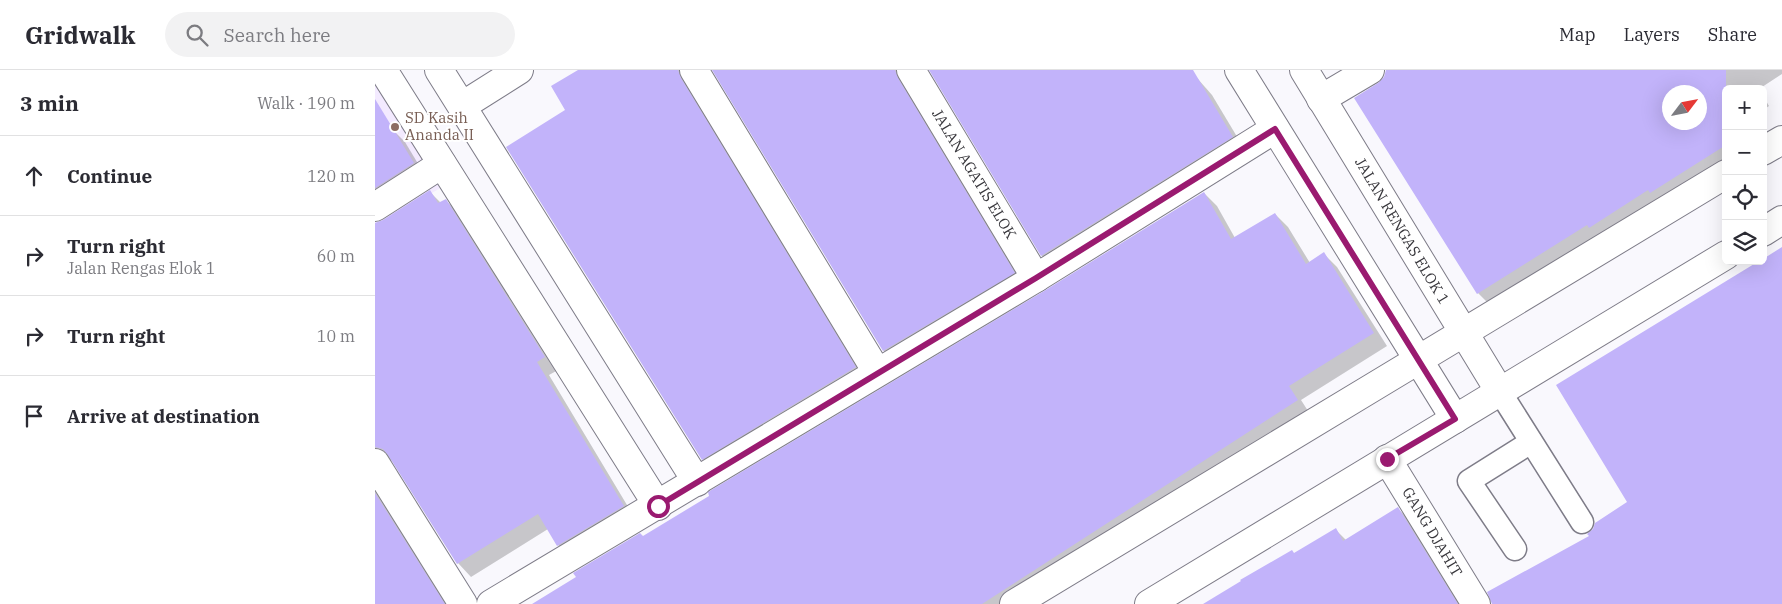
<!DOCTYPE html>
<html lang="en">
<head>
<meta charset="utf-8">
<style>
	body { margin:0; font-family:"IBM Plex Serif",serif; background:#f2f2f3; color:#2b2b33 }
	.controls { position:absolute; right:15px; top:15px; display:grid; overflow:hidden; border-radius:8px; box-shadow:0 5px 20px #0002 }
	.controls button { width:45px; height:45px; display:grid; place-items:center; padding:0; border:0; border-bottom:1px solid #e1e1e2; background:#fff; color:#2b2b33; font:25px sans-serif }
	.compass { position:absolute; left:1287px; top:15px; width:45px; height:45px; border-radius:50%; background:#fff; box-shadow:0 5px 20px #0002; rotate:58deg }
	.stop { position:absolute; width:15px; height:15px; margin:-11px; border:4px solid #9a1a70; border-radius:50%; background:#fff }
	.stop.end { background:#9a1a70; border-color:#fff; box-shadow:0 1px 5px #0008 }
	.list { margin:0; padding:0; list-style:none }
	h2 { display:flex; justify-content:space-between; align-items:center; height:65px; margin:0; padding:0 20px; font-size:21px }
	h2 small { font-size:16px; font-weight:400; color:#7c7c81 }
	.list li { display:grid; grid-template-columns:32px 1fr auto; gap:15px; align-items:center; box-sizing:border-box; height:80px; padding:0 20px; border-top:1px solid #e1e1e2 }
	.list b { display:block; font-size:19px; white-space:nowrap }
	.list p { margin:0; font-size:16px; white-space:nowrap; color:#7c7c81 }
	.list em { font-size:16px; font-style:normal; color:#7c7c81 }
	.icon { flex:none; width:28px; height:28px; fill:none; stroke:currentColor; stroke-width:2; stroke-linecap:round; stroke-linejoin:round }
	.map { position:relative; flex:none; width:1407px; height:534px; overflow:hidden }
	header { display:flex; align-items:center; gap:30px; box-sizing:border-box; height:70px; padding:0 25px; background:#fff; border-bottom:1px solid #e1e1e2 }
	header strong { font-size:24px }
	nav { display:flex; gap:28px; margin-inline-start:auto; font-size:18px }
	.search { width:350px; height:45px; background:#f2f2f3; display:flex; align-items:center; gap:12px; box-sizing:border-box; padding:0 18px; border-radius:28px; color:#7c7c81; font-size:19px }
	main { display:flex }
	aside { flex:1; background:#fff }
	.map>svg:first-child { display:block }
</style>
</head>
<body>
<header>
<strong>Gridwalk</strong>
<div class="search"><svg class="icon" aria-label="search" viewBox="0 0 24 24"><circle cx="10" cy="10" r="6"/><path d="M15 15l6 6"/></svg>Search here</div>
<nav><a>Map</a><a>Layers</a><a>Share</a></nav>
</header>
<main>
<aside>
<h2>3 min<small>Walk · 190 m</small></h2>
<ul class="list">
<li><svg class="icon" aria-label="ahead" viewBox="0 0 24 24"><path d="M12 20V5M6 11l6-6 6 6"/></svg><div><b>Continue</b></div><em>120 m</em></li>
<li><svg class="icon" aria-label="right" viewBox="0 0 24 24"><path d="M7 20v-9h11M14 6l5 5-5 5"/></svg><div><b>Turn right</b><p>Jalan Rengas Elok 1</p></div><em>60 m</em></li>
<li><svg class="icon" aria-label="right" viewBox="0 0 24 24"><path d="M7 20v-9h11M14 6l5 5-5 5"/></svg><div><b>Turn right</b></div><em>10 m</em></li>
<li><svg class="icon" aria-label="arrive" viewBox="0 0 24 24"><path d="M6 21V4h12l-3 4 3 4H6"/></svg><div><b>Arrive at destination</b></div></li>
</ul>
</aside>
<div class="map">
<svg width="1407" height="534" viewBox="0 0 1407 534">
	<rect width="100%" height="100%" fill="#f9f8fd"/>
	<path fill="#f3eaff" d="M0 0 74 113 0 156Z"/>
	<g fill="#0003" fill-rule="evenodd">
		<path d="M205 0H323L493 310 340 402 328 389Z"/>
		<path d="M339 0H540L651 216 521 293 509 281Z"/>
		<path d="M556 0H815L837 25 870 80 680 198 667 186Z"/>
		<path d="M1012 0H1407V4L1384 19H1351V96L1116 236 1103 223 1009 9ZM1294 22H1324V52H1294Z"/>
		<path d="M1388 26 1394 36 1388 40Z"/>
		<path d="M17 59 30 72 51 107 0 142V67Z"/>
		<path d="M55 122 66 133 70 130 84 143 183 300 174 305 261 450 196 489 183 475 173 459 96 507 83 493 19 391 14 390 0 398V154L9 152Z"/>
		<path d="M829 123 842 136 860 168 900 144 913 157 935 193 949 184 962 197 1012 276 926 330 935 344 641 534H159L670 222Z"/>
		<path d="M0 416 73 534H0Z"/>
		<path d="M1023 439 1038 453 1087 534H831L961 460 971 470Z"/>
	</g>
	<g fill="#c2b3fa" fill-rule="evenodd">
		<path d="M203 0H303L306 8 481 297 327 390 131 77 190 40 176 16Z"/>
		<path d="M337 0H520L523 8 640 203 508 281Z"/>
		<path d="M554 0H818L858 67 666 186Z"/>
		<path d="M1011 0H1351V75L1275 123 1273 120 1214 158 1212 155 1102 224 979 28 1003 13 1009 7ZM1294 22H1324V52H1294Z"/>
		<path d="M0 29 39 93 0 118Z"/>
		<path d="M55 120 63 133 71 129 170 287 162 292 249 436 182 476 163 444 82 494 13 385 8 379 0 377V153L8 150Z"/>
		<path d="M829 122 856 169 900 143 931 194 949 182 999 263 914 316 923 330 607 534H157L201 507 198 503 265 463 268 466 334 426 333 422 669 221Z"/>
		<path d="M1407 177V534H1117L1112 522 1214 466 1212 464 1218 459 1220 453 1252 432 1181 315 1384 191H1388V189Z"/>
		<path d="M0 423 70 534H0Z"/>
		<path d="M1023 437 1083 534H828L866 511 865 510 917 480 919 483 961 458 968 471Z"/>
	</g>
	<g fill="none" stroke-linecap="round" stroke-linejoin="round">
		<defs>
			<g id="lane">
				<path d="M1125 322 1207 452"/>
				<path d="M1140 479 1094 411 1156 372"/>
			</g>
			<g id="street">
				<path d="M8 0 283 436"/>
				<path d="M64 0 322 412"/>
				<path d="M319 0 502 302"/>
				<path d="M536 0 661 208"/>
				<path d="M864 0 1080 349"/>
				<path d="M929 0 1125 322"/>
				<path d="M946 29 995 0"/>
				<path d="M87 36 144 0"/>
				<path d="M1388 81 1407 70"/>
				<path d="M0 137 67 94"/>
				<path d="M1388 162 1407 150"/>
				<path d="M1012 389 1101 534"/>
				<path d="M0 393 88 534"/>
				<path d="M116 534 661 208 900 59"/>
				<path d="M639 534C876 390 1114 248 1351 104"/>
				<path d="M774 534 1351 185"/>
			</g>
		</defs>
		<use href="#lane" stroke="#7e7c88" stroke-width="25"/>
		<use href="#street" stroke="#7e7c88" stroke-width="30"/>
		<use href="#lane" stroke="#fff" stroke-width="22"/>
		<use href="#street" stroke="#fff" stroke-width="28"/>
	</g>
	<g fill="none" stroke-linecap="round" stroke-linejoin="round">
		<path stroke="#9a1a70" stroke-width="6" d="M283 436 661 208 900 59 1080 349 1012 389"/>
	</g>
	<circle fill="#8d6e63" stroke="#fff" stroke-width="2" cx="20" cy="57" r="5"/>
	<g text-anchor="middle" stroke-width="4" stroke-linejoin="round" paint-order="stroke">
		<g font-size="15" fill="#785e54" stroke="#fff" text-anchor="start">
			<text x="30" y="53">SD Kasih<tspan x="30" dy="17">Ananda II</tspan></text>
		</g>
		<g font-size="15" fill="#38373c" stroke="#fff">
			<text transform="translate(599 104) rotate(59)" y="5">JALAN AGATIS ELOK</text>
			<text transform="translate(1027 161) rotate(59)" y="5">JALAN RENGAS ELOK 1</text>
			<text transform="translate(1057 462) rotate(59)" y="5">GANG DJAHIT</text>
		</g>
	</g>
</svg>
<div class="controls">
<button>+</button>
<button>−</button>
<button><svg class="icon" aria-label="locate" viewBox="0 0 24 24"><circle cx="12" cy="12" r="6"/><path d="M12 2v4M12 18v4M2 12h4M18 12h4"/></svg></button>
<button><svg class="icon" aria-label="layers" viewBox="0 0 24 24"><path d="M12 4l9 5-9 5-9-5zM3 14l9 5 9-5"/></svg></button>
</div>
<svg class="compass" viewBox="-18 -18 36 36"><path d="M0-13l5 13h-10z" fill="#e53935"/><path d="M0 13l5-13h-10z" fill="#7c7c81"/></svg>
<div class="stop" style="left:283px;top:436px"></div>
<div class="stop end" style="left:1012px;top:389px"></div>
</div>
</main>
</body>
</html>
